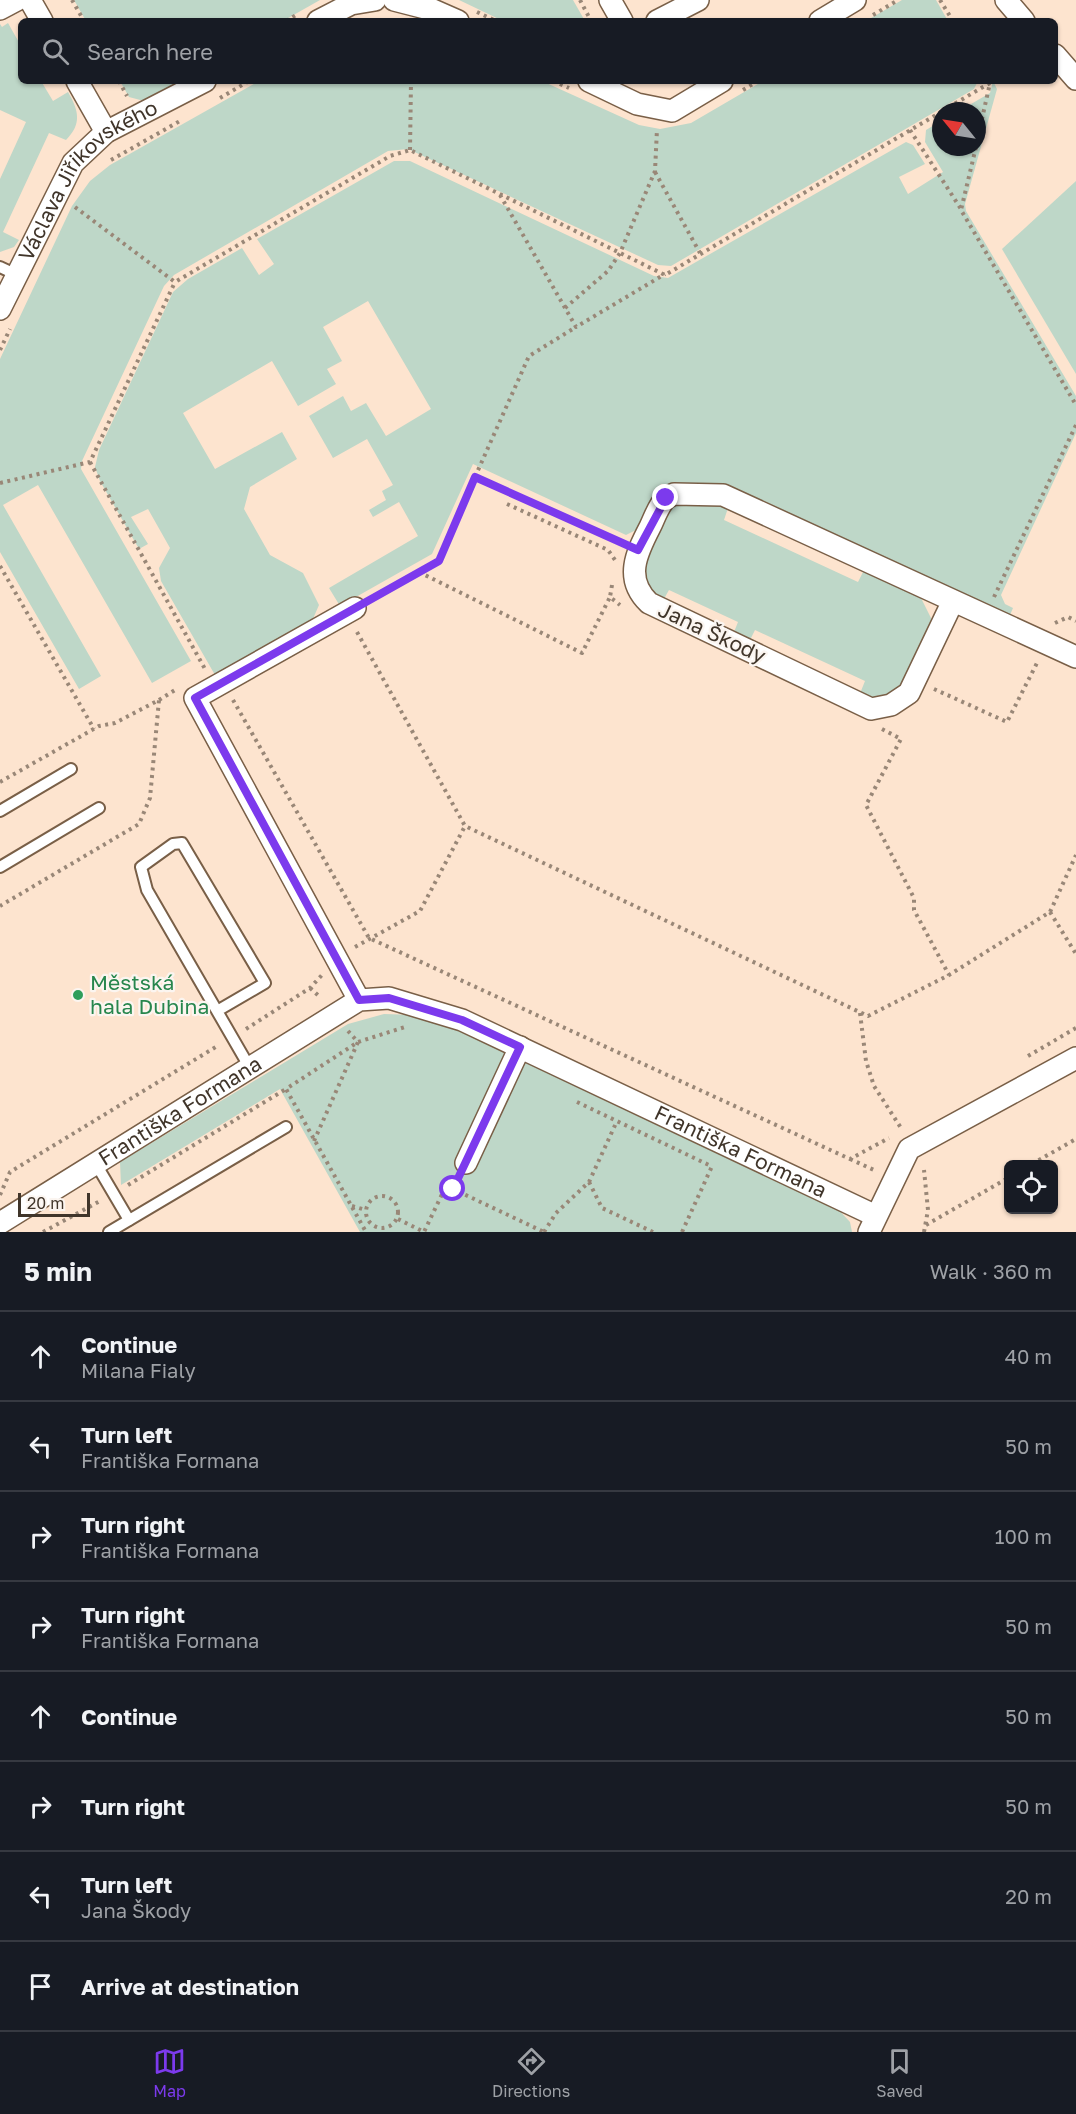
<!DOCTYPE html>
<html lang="en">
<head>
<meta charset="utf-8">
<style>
	body { margin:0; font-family:"Golos Text",sans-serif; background:#242831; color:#f1f3f6 }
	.controls { position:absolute; right:18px; bottom:18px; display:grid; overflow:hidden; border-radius:9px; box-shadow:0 2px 4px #0004 }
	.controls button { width:54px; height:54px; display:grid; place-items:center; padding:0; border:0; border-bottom:2px solid #363941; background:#171b24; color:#f1f3f6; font:30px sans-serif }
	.compass { position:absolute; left:932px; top:102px; width:54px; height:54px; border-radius:50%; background:#171b24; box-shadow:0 2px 4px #0004; rotate:300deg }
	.scale { position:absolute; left:18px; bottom:15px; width:72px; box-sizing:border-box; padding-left:6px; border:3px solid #40352a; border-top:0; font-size:16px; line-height:21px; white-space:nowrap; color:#40352a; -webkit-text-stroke:4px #fbf5f0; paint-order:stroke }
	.stop { position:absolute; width:18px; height:18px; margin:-14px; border:4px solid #7c3aed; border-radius:50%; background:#fff }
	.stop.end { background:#7c3aed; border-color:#fff; box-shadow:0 2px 6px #0008 }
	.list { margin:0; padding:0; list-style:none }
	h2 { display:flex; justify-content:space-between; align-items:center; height:78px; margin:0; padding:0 24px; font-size:26px }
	h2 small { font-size:20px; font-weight:400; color:#9ea1a6 }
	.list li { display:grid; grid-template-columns:39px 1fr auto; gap:18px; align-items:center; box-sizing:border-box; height:90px; padding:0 24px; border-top:2px solid #363941 }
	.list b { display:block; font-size:22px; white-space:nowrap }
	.list p { margin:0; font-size:20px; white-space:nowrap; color:#9ea1a6 }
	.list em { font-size:20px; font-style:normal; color:#9ea1a6 }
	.icon { flex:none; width:33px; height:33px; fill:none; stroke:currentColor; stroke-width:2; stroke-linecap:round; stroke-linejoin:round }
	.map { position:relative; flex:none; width:1076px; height:1232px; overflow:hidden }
	.search { position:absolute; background:#171b24; box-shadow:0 2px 4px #0004; left:18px; right:18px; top:18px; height:66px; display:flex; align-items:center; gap:15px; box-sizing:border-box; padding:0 21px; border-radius:9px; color:#9ea1a6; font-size:22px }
	.sheet { height:798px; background:#171b24 }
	nav { display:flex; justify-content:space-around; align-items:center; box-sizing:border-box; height:84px; border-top:2px solid #363941; background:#171b24; font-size:16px; color:#9ea1a6 }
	nav a { display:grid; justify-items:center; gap:3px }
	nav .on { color:#7c3aed }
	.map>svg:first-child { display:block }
</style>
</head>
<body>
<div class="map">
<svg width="1076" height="1232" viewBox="0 0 1076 1232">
	<rect width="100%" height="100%" fill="#fde4cf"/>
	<g fill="#bed7c8">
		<path d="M74 0H320L283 21H86Z"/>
		<path d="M459 0H573L585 21H503Z"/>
		<path d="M902 0H936L948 21H866Z"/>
		<path d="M8 23 21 46V81H41L53 101 68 92C79 111 82 124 66 140L49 133 3 232 19 240 14 247 0 252V179L26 122 0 110V24L2 27Z"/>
		<path d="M120 81H178L144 101 129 97Z"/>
		<path d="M259 81H542L639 125 660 129 691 123 763 81H978L974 89 671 266 658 265 408 149 388 151 174 275 164 286 82 461 81 469 191 661 152 683 38 485 3 505 101 676 79 689 0 552V359L72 206 90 181 110 165Z"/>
		<path d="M993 81 997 89 965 204 966 211 1076 396V433L1001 595 1005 604 1013 608 1010 615 727 484H661L640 528 626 535 473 464 432 554 340 606 329 588 418 536 399 502 373 517 369 510 386 500 382 491 393 485 367 439 333 458 309 416 343 396 351 411 366 403 386 436 431 409 368 301 323 327 342 361 327 369 336 384 298 406 272 361 183 413 215 469 282 432 297 459 250 487 244 509 270 555 303 573 319 605 312 621 215 675 161 581 159 568 170 548 148 509 131 517 148 544 139 549 100 481 95 467 99 450 173 292 188 279 242 248 259 275 274 264 257 239 394 161H410L654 276 668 278 906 142 913 145 925 164 899 177 908 194 943 172 925 142 926 130 941 121V147H977V111H959L990 93Z"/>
		<path d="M1076 181V374L1002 249Z"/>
		<path d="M679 503 729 505 724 520 858 582 865 568 920 596 931 618V627L905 684 880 699 859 696 865 681 755 630 748 644 732 637 738 622 669 590 661 604C654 599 643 582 643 572 644 556 665 509 679 503Z"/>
		<path d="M384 1014 415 1015 444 1024 836 1207 850 1222 852 1232H360L280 1089 121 1185 120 1162 348 1024Z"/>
	</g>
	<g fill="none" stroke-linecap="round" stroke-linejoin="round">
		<defs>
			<g id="lane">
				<path d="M0 267 15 274"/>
				<path d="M0 811 71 769"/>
				<path d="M0 867 99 808"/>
				<path d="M217 1011 265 983 182 843 173 844 141 867 147 890 250 1068"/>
				<path d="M96 1164 129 1220"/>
				<path d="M109 1232 286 1127"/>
			</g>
			<g id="street">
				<path d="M30 0 42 21"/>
				<path d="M394 0 433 10 458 21"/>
				<path d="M610 0 622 21"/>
				<path d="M1006 0 1024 21"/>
				<path d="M0 9 17 0"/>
				<path d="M318 21 351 4 375 0"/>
				<path d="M657 21 698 0"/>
				<path d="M820 21 855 0"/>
				<path d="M1055 55 1076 79"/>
				<path d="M77 81 106 132"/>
				<path d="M589 81 637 104 672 111 722 81"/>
				<path id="s1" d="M0 309 73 163 106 132 205 81"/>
				<path d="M953 601 909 693 891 705 871 709 649 603C624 579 636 554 650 527 655 517 658 506 666 498L674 494 723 495 1076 657"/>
				<path d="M355 608 195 698 359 1000"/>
				<path d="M466 1163 520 1047"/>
				<path id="s2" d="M0 1223 359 1000 389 998 462 1020 876 1216"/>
				<path d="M869 1232 909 1149 1076 1058"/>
			</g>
		</defs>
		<use href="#lane" stroke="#795f47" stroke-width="14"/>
		<use href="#street" stroke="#795f47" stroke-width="24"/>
		<g stroke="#998777" stroke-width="4" stroke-dasharray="3 4.5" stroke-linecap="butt">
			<path d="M72 0 84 21"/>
			<path d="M580 0 591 21"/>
			<path d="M940 0 953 21"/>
			<path d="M477 12 496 21"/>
			<path d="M873 15 898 0"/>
			<path d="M286 21 296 15"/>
			<path d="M119 81 127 96"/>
			<path d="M553 81 569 88"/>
			<path d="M743 90 758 81"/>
			<path d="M220 98 249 81"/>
			<path d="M942 111 990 83 977 141"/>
			<path d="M910 130 961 209"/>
			<path d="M976 147 961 210 1076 405"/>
			<path d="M410 150 411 81"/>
			<path d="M111 160 180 121"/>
			<path d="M655 172 700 253"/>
			<path d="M500 195 576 327 665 274"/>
			<path d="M75 207 175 282 390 156 410 150 665 275 941 112"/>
			<path d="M565 308 608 271 620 253 655 171 657 129"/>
			<path d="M0 350 10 329"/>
			<path d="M90 462 205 669"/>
			<path d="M475 477 529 356 576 327"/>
			<path d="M0 483 90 462 175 282"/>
			<path d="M507 504 608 550 615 560"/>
			<path d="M0 566 94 729"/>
			<path d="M419 572 582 653 610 597"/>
			<path d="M612 585 610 597 620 605"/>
			<path d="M374 597 439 561 475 477 619 542"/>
			<path d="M994 597 1076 425"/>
			<path d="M1055 623 1068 617 1076 621"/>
			<path d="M357 632 465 826 868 1016 949 975 1050 912 1076 855"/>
			<path d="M934 689 1007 722 1037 663"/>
			<path d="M159 700 175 690"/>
			<path d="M233 700 369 938 850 1159 889 1138"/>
			<path d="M882 729 901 739 866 805 914 898V910L949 975"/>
			<path d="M0 782 99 726 115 723 159 700 150 798 139 824 0 906"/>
			<path d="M1050 912 1076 954"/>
			<path d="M355 947 420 911 465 826"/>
			<path d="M310 988 321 998"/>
			<path d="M860 1013 866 1061 874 1086 901 1128"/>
			<path d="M246 1029 310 988 322 975"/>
			<path d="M348 1031 358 1042 405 1027"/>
			<path d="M1028 1056 1076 1028"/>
			<path d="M577 1102 711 1166"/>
			<path d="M314 1141 358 1042 286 1089 366 1232"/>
			<path d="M850 1159 876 1171"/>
			<path d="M1032 1164 1076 1139"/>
			<path d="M457 1181 453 1189 544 1232"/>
			<path d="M589 1182 602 1208 653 1232"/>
			<path d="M128 1185 286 1089"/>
			<path d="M0 1195 10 1172 219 1045"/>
			<circle cx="382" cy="1212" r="16"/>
			<path d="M352 1206 366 1210"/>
			<path d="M398 1219 424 1232 444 1190 453 1189"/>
			<path d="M926 1225 1008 1178"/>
			<path d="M43 1232 100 1201"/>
			<path d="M544 1232 556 1213 589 1182 617 1121"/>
			<path d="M682 1232 713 1164"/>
			<path d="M924 1232 928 1210 924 1170"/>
		</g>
		<use href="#lane" stroke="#fff" stroke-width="10"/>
		<use href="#street" stroke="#fff" stroke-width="21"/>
	</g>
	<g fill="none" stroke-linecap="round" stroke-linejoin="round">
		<path stroke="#7c3aed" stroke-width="8" d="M453 1189 520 1047 462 1020 389 998 359 1000 195 698 439 561 475 477 638 550 666 498"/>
	</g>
	<circle fill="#2e9e5b" stroke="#fbf5f0" stroke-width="2" cx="78" cy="995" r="6"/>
	<g text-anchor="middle" stroke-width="4.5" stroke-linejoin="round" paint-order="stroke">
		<g font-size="21" fill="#40352a" stroke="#fbf5f0">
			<text dy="7" stroke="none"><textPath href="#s1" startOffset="160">Václava Jiřikovského</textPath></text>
			<text transform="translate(712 633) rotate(25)" y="7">Jana Škody</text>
			<text dy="7" stroke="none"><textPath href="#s2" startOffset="212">Františka Formana</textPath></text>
			<text dy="7" stroke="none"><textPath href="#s2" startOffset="837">Františka Formana</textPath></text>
		</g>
		<g font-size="21" fill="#27864d" stroke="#fbf5f0" text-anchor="start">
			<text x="90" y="990">Městská<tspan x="90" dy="24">hala Dubina</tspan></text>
		</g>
	</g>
</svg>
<div class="controls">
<button><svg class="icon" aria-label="locate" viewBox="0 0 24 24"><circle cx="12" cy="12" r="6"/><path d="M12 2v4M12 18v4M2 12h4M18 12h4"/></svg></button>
</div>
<svg class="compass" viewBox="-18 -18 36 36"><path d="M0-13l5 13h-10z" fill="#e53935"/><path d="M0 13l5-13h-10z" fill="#9ea1a6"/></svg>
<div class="scale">20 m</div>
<div class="stop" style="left:453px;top:1189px"></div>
<div class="stop end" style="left:666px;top:498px"></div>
<div class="search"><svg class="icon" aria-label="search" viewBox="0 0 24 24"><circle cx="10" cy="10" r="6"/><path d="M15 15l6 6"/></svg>Search here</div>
</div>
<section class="sheet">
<h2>5 min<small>Walk · 360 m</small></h2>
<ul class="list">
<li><svg class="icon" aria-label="ahead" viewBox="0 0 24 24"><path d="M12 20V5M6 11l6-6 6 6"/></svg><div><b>Continue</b><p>Milana Fialy</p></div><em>40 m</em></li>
<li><svg class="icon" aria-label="left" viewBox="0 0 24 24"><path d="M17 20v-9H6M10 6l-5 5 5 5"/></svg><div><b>Turn left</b><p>Františka Formana</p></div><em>50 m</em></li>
<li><svg class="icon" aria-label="right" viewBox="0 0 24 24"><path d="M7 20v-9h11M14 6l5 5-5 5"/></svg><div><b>Turn right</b><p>Františka Formana</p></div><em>100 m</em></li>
<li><svg class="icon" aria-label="right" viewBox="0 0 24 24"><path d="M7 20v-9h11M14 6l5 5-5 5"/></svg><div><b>Turn right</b><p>Františka Formana</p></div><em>50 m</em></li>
<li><svg class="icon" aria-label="ahead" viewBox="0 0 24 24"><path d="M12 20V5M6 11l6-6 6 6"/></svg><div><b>Continue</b></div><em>50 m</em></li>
<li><svg class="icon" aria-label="right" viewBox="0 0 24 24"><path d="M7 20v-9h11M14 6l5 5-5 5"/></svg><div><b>Turn right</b></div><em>50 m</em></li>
<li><svg class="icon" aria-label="left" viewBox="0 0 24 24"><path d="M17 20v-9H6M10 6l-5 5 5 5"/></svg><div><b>Turn left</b><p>Jana Škody</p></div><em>20 m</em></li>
<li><svg class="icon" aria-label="arrive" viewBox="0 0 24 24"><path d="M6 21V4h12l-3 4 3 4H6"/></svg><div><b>Arrive at destination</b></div></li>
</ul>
</section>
<nav>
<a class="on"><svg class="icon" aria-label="map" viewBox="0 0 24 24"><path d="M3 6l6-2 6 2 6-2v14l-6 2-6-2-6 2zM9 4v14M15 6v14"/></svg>Map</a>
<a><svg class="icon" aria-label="directions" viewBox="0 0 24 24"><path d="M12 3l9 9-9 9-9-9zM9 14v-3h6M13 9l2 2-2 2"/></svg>Directions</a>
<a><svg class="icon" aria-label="saved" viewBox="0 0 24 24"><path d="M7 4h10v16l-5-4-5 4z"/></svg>Saved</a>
</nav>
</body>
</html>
